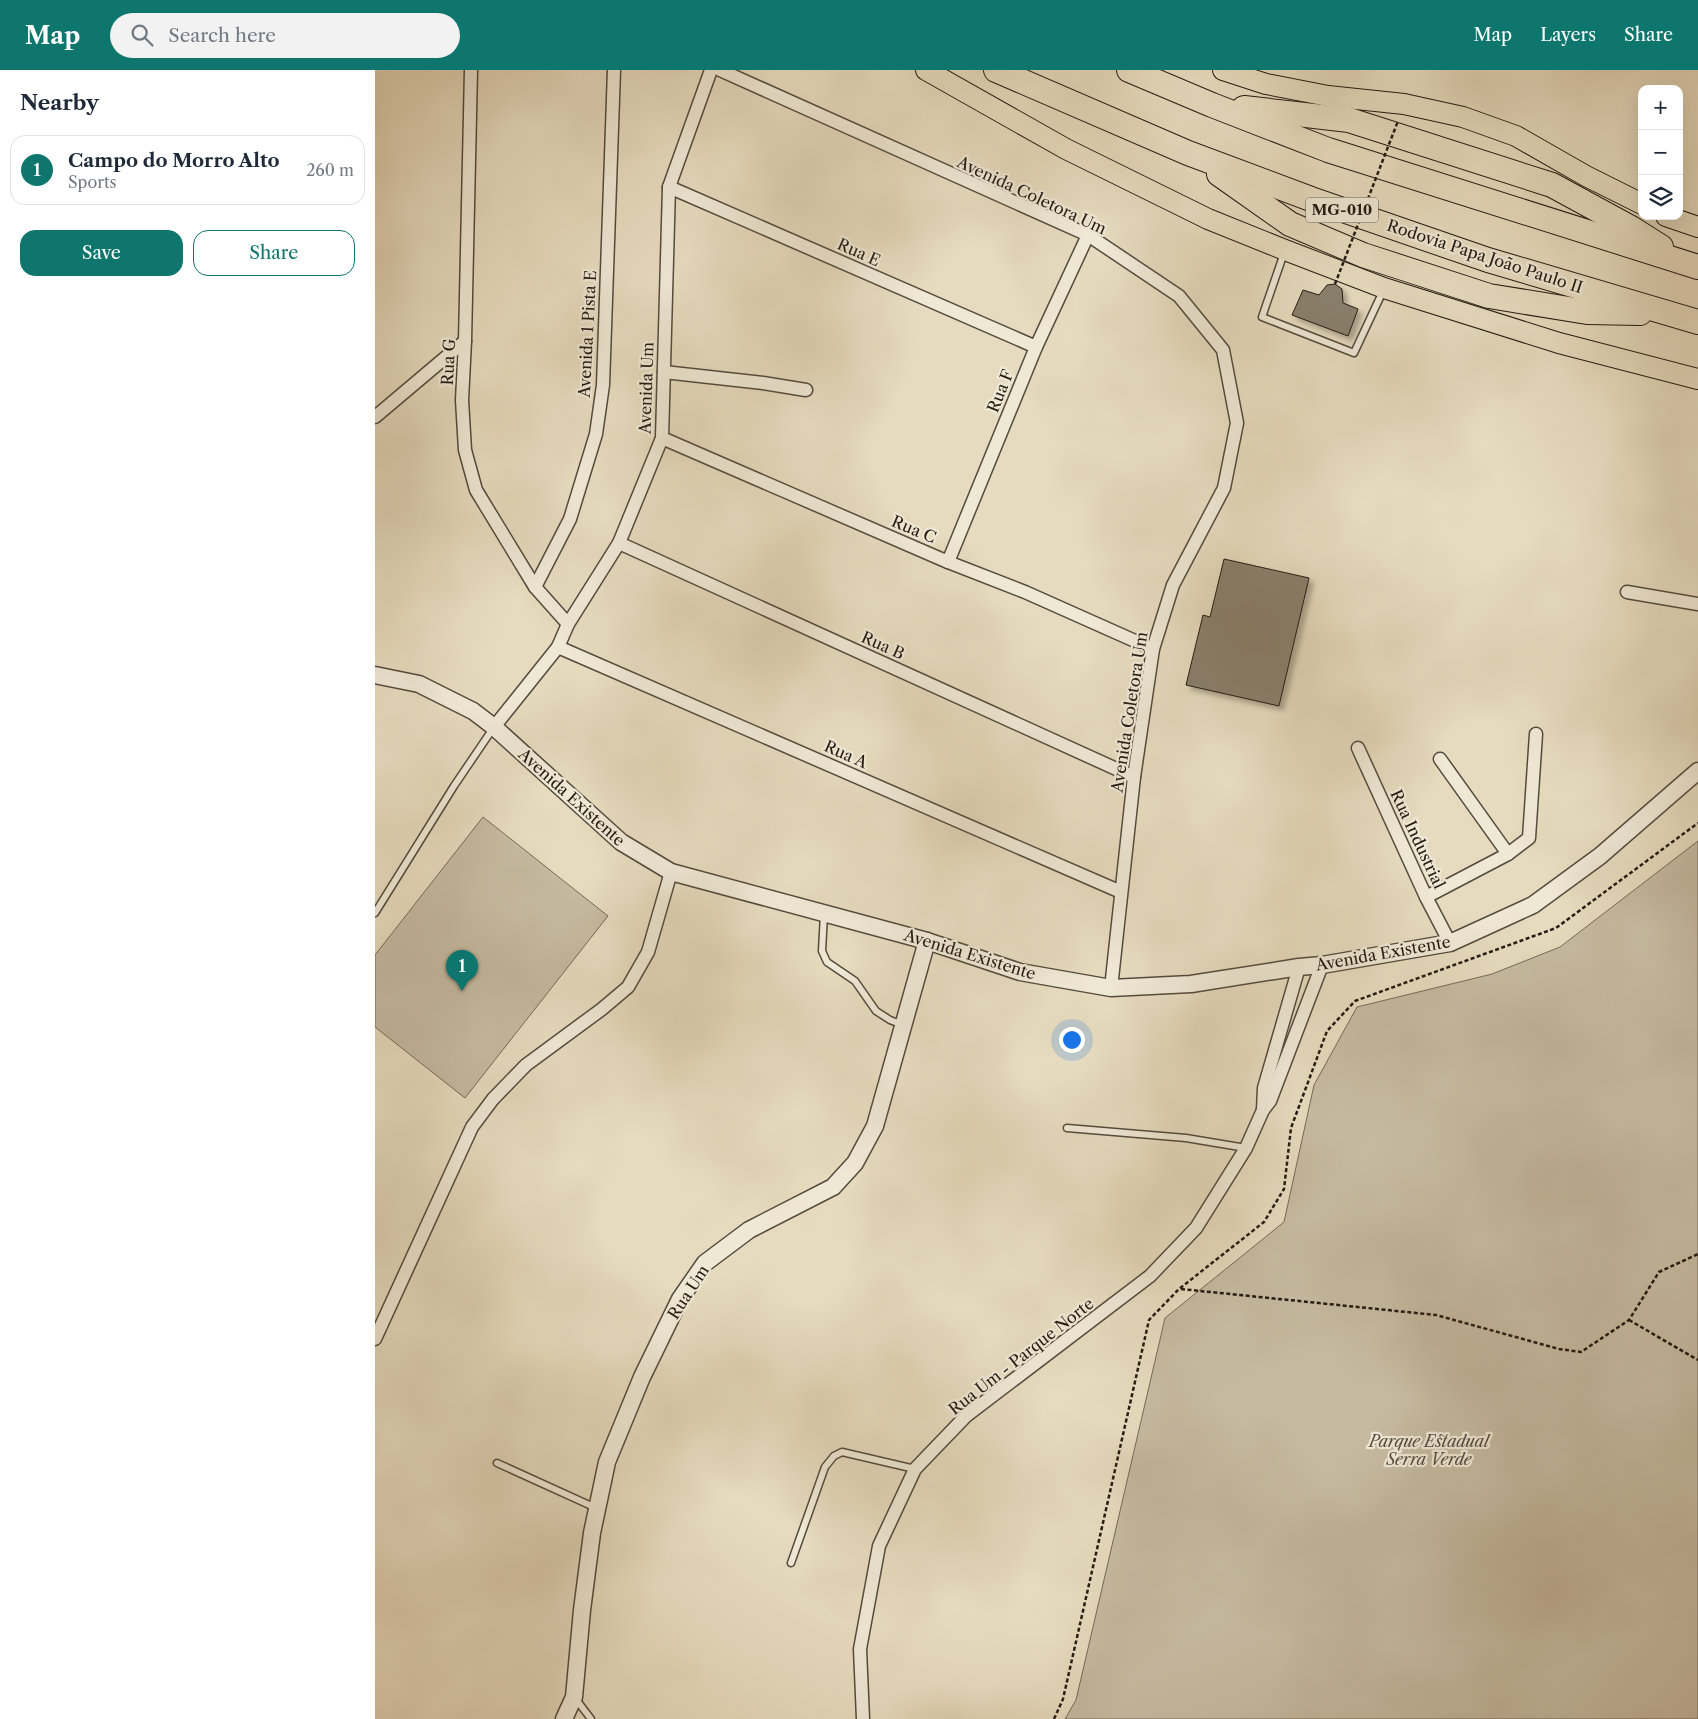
<!DOCTYPE html>
<html lang="en">
<head>
<meta charset="utf-8">
<style>
	body { margin:0; font-family:"Libre Caslon Text",serif; background:#f2f2f3; color:#1f2937 }
	.controls { position:absolute; right:15px; top:15px; display:grid; overflow:hidden; border-radius:10px; box-shadow:0 5px 20px #0002 }
	.controls button { width:45px; height:45px; display:grid; place-items:center; padding:0; border:0; border-bottom:1px solid #e0e1e3; background:#fff; color:#1f2937; font:25px sans-serif }
	.you { position:absolute; left:696px; top:969px; width:18px; height:18px; margin:-12px; border:4px solid #fff; border-radius:50%; background:#1a73e8; box-shadow:0 0 0 8px #1a73e833 }
	.badge { display:grid; place-items:center; width:32px; height:32px; border-radius:50%; background:#0f766e; color:#fff; font-size:16px; font-weight:700 }
	.pin { position:absolute; translate:-50% -41px; filter:drop-shadow(0 1px 2px #0008) }
	.pin::after { content:''; position:absolute; top:26px; width:18px; height:15px; background:inherit; clip-path:polygon(0 0,100% 0,50% 100%) }
	.list { margin:0; padding:0; list-style:none }
	h2 { display:flex; justify-content:space-between; align-items:center; height:65px; margin:0; padding:0 20px; font-size:21px }
	h2 small { font-size:16px; font-weight:400; color:#747a83 }
	.list li { display:grid; grid-template-columns:32px 1fr auto; gap:15px; align-items:center; box-sizing:border-box; height:70px; margin:0 10px 10px; padding:0 10px; border:1px solid #e0e1e3; border-radius:15px }
	.list b { display:block; font-size:19px; white-space:nowrap }
	.list p { margin:0; font-size:16px; white-space:nowrap; color:#747a83 }
	.list em { font-size:16px; font-style:normal; color:#747a83 }
	.actions { display:flex; gap:10px; padding:15px 20px }
	.actions a { flex:1; padding:11px 0; border:1px solid #0f766e; border-radius:15px; text-align:center; font-size:18px; color:#0f766e }
	.actions .main { background:#0f766e; color:#fff }
	.icon { flex:none; width:28px; height:28px; fill:none; stroke:currentColor; stroke-width:2; stroke-linecap:round; stroke-linejoin:round }
	.map { position:relative; flex:none; width:1323px; height:1649px; overflow:hidden }
	header { display:flex; align-items:center; gap:30px; box-sizing:border-box; height:70px; padding:0 25px; background:#0f766e; color:#fff }
	header strong { font-size:24px }
	nav { display:flex; gap:28px; margin-inline-start:auto; font-size:18px }
	.search { width:350px; height:45px; background:#f2f2f3; display:flex; align-items:center; gap:12px; box-sizing:border-box; padding:0 18px; border-radius:28px; color:#747a83; font-size:19px }
	main { display:flex }
	aside { flex:1; background:#fff }
	.map>svg:first-child { display:block }
</style>
</head>
<body>
<header>
<strong>Map</strong>
<div class="search"><svg class="icon" aria-label="search" viewBox="0 0 24 24"><circle cx="10" cy="10" r="6"/><path d="M15 15l6 6"/></svg>Search here</div>
<nav><a>Map</a><a>Layers</a><a>Share</a></nav>
</header>
<main>
<aside>
<h2>Nearby<small></small></h2>
<ul class="list">
<li><span class="badge">1</span><div><b>Campo do Morro Alto</b><p>Sports</p></div><em>260 m</em></li>
</ul>
<div class="actions"><a class="main">Save</a><a>Share</a></div>
</aside>
<div class="map">
<svg width="1323" height="1649" viewBox="0 0 1323 1649">
	<defs>
		<filter id="shadow"><feDropShadow dx="4.5" dy="4.5" stdDeviation="2.5" flood-color="#0004"/></filter>
	</defs>
	<rect width="100%" height="100%" fill="#e6dbbe"/>
	<filter id="stains"><feTurbulence type="fractalNoise" baseFrequency=".004" numOctaves="4"/><feColorMatrix values="0 0 0 0 .2 0 0 0 0 .09 0 0 0 0 .02 0 0 0 .5 -.17"/></filter>
	<radialGradient id="worn" r=".72"><stop offset=".6" stop-color="#630" stop-opacity="0"/><stop offset="1" stop-color="#630" stop-opacity=".3"/></radialGradient>
	<g fill="#c5baa1" stroke="#746a5a">
		<path d="M108 747 233 846 90 1028 0 957V885Z"/>
		<path d="M1323 771V1649H690L701 1630 790 1248 909 1152 939 1015 982 937 1117 904 1185 877Z"/>
	</g>
	<g fill="#897f6c" stroke="#241b13" filter="url(#shadow)">
		<path d="M960 214 967 219 968 233 983 239 973 266 917 245 928 220 944 225 952 215Z"/>
		<path d="M849 489 934 508 904 636 811 615 828 545 835 547Z"/>
	</g>
	<g fill="none" stroke-linecap="round" stroke-linejoin="round">
		<defs>
			<g id="service">
				<path d="M909 183 887 247 979 283 1008 221"/>
				<path d="M0 843 79 716 119 657"/>
				<path d="M449 844 447 881 452 892 480 911 501 941 515 950 528 955"/>
				<path d="M692 1058 811 1068 871 1078"/>
				<path d="M122 1393 221 1438"/>
				<path d="M416 1493 450 1397 459 1386 467 1382 540 1399"/>
				<path d="M200 1628 216 1649"/>
			</g>
			<g id="minor">
				<path d="M96 0 90 271 87 330 90 380 101 420 160 517 193 554"/>
				<path d="M345 0 713 165 804 226 848 280 862 353 849 418 798 515 778 579 759 707 736 918"/>
				<path d="M294 117 661 277"/>
				<path d="M289 302 388 313 431 320"/>
				<path d="M0 347 90 271"/>
				<path d="M287 368 573 492 650 522 778 579"/>
				<path d="M244 473 759 707"/>
				<path d="M573 492 661 277 713 165"/>
				<path d="M160 517 195 449 221 364 228 315 239 0"/>
				<path d="M1252 522 1323 534"/>
				<path d="M183 577 746 822"/>
				<path d="M119 657 183 577 193 554 244 473 287 368 294 117 336 0"/>
				<path d="M983 678 1051 827 1075 873"/>
				<path d="M1065 689 1133 784"/>
				<path d="M1051 827 1133 784 1154 768 1161 664"/>
				<path d="M888 1040 889 1018 924 897"/>
				<path d="M0 1269 97 1057 118 1029 151 995 227 939 253 917 273 882 296 802"/>
				<path d="M488 1649 485 1579 504 1476 540 1399 591 1346 775 1206 821 1158 871 1078 888 1040 895 1031 947 895"/>
			</g>
			<g id="tertiary">
				<path d="M0 605 44 614 98 641 119 657 246 772 296 802 552 871 645 902 736 918 816 914 924 897 947 895 1075 873 1158 835 1225 786 1323 701"/>
				<path d="M189 1649 199 1627 207 1540 217 1463 232 1392 267 1307 305 1229 330 1193 374 1160 458 1117 480 1093 500 1056 552 871"/>
			</g>
			<g id="primary">
				<path d="M551 0 691 79 833 149 910 180 1009 218 1184 273 1323 309"/>
				<path d="M848 0 891 14 953 26 1029 34 1088 47 1141 66 1211 106 1267 134"/>
				<path d="M1291 146 1323 157"/>
			</g>
			<g id="motorway">
				<path d="M621 0 813 83 936 129 1113 190 1323 252"/>
				<path d="M754 0 837 35 953 80 1323 197"/>
				<path d="M869 38 974 50 1177 115 1256 158 1286 177"/>
				<path d="M844 104 915 154 988 185 1114 226 1212 242 1265 243"/>
			</g>
		</defs>
		<use href="#service" stroke="#544b3e" stroke-width="9"/>
		<use href="#minor" stroke="#544b3e" stroke-width="15"/>
		<use href="#tertiary" stroke="#544b3e" stroke-width="19"/>
		<use href="#primary" stroke="#241b13" stroke-width="22"/>
		<use href="#motorway" stroke="#241b13" stroke-width="26"/>
		<g stroke="#241b13" stroke-width="2.5" stroke-dasharray="4 2.5" stroke-linecap="butt">
			<path d="M806 1219 1061 1245 1184 1279 1206 1282 1254 1250 1284 1202 1323 1184"/>
			<path d="M1254 1250 1323 1290"/>
			<path d="M679 1649 688 1629 774 1250 804 1219 889 1152 909 1119 916 1058 952 961 980 931 1181 858 1323 753"/>
		</g>
		<use href="#service" stroke="#efe8d5" stroke-width="6"/>
		<use href="#minor" stroke="#efe8d5" stroke-width="12"/>
		<use href="#tertiary" stroke="#efe8d5" stroke-width="16"/>
		<use href="#primary" stroke="#e6dbbe" stroke-width="20"/>
		<use href="#motorway" stroke="#e6dbbe" stroke-width="24"/>
		<path stroke="#241b13" stroke-width="2.5" stroke-dasharray="4 2.5" stroke-linecap="butt" d="M960 214 1023 51"/>
	</g>
	<g text-anchor="middle" stroke-width="4.5" stroke-linejoin="round" paint-order="stroke">
		<rect fill="#efe8d5" stroke="#61584d" stroke-width="1" x="931" y="127.5" width="72" height="25" rx="4"/>
		<g font-size="15" font-weight="bold" fill="#241b13">
			<text x="967" y="145">MG-010</text>
		</g>
		<g font-size="16" fill="#241b13" stroke="#efe8d5">
			<text transform="translate(657 125) rotate(25)" y="6">Avenida Coletora Um</text>
			<text transform="translate(484 182) rotate(24)" y="6">Rua E</text>
			<text transform="translate(1110 186) rotate(18)" y="6">Rodovia Papa João Paulo II</text>
			<text transform="translate(212 264) rotate(-87)" y="6">Avenida 1 Pista E</text>
			<text transform="translate(73 292) rotate(-87)" y="6">Rua G</text>
			<text transform="translate(271 318) rotate(-88)" y="6">Avenida Um</text>
			<text transform="translate(625 321) rotate(-68)" y="6">Rua F</text>
			<text transform="translate(539 459) rotate(23)" y="6">Rua C</text>
			<text transform="translate(508 575) rotate(24)" y="6">Rua B</text>
			<text transform="translate(754 642) rotate(-81)" y="6">Avenida Coletora Um</text>
			<text transform="translate(471 684) rotate(24)" y="6">Rua A</text>
			<text transform="translate(197 727) rotate(42)" y="6">Avenida Existente</text>
			<text transform="translate(1043 769) rotate(65)" y="6">Rua Industrial</text>
			<text transform="translate(1008 883) rotate(-10)" y="6">Avenida Existente</text>
			<text transform="translate(595 884) rotate(17)" y="6">Avenida Existente</text>
			<text transform="translate(313 1222) rotate(-57)" y="6">Rua Um</text>
			<text transform="translate(646 1286) rotate(-38)" y="6">Rua Um - Parque Norte</text>
		</g>
		<g font-size="16" font-style="italic" fill="#544b3e" stroke="#efe8d5">
			<text x="1054" y="1377">Parque Estadual<tspan x="1054" dy="18">Serra Verde</tspan></text>
		</g>
	</g>
	<rect width="100%" height="100%" filter="url(#stains)"/>
	<rect width="100%" height="100%" fill="url(#worn)"/>
</svg>
<div class="controls">
<button>+</button>
<button>−</button>
<button><svg class="icon" aria-label="layers" viewBox="0 0 24 24"><path d="M12 4l9 5-9 5-9-5zM3 14l9 5 9-5"/></svg></button>
</div>
<div class="you"></div>
<div class="pin badge" style="left:87px;top:921px">1</div>
</div>
</main>
</body>
</html>
